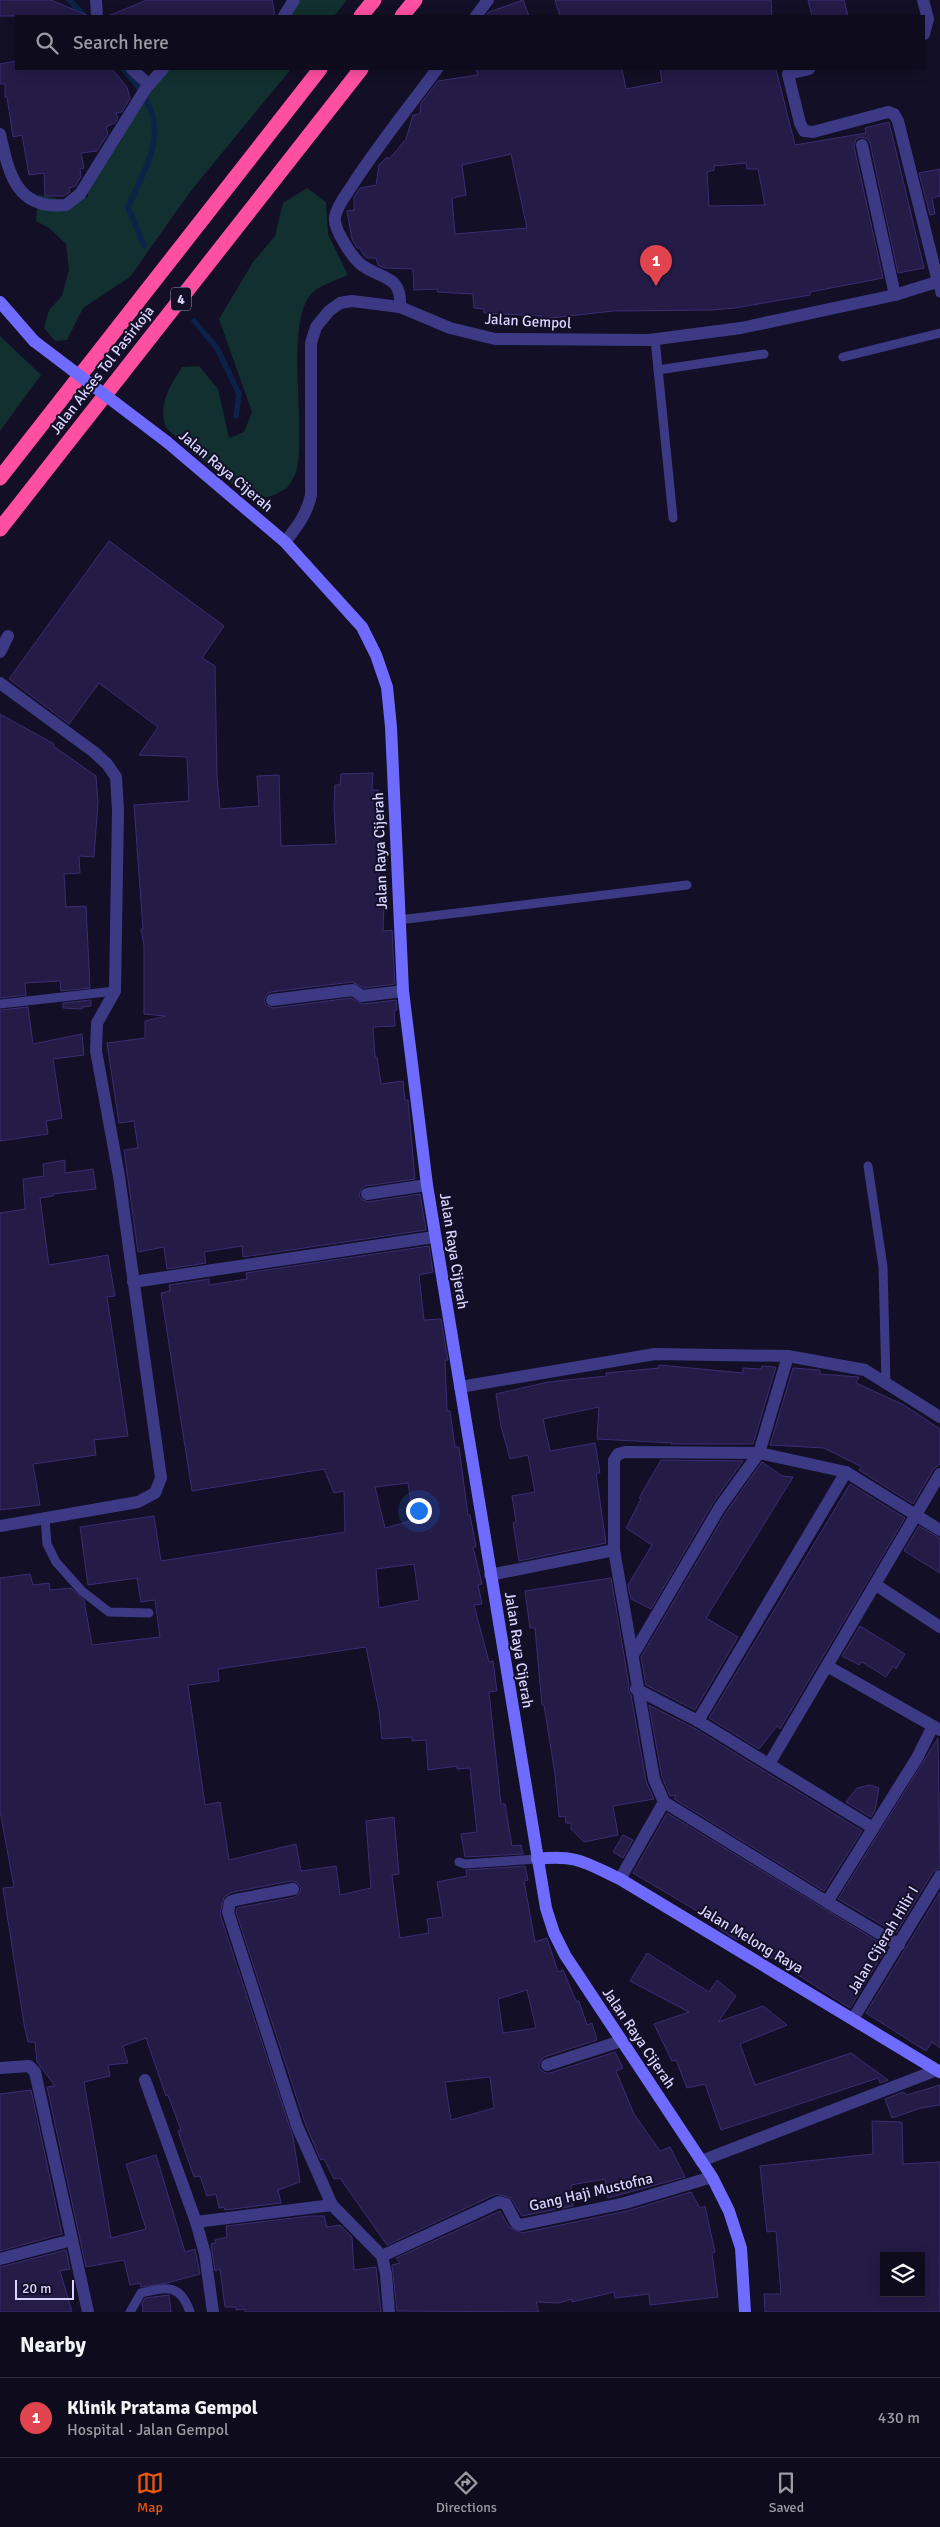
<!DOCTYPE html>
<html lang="en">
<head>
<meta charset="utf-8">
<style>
	body { margin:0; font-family:Signika,sans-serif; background:#171425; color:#f1f3f6 }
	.controls { position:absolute; right:15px; bottom:15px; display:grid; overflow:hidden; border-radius:0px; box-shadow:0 2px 12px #0003 }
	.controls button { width:45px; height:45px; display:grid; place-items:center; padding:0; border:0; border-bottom:1px solid #2e2b3b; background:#0e0b1c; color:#f1f3f6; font:25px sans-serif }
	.scale { position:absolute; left:15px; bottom:12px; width:59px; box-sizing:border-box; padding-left:5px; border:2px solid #d9d4ff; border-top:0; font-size:14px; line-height:18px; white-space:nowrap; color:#d9d4ff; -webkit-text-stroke:4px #130f26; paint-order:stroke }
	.you { position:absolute; left:418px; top:1510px; width:18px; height:18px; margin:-12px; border:4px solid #fff; border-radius:50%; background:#1a73e8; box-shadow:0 0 0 8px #1a73e833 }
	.badge { display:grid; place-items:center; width:32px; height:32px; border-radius:50%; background:#ea580c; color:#fff; font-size:16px; font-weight:700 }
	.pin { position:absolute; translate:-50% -41px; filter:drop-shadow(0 1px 2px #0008) }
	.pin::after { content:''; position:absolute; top:26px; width:18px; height:15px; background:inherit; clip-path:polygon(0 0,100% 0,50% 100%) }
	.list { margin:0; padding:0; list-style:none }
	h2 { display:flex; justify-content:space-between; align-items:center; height:65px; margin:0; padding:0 20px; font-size:21px }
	h2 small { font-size:16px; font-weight:400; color:#9b9ba3 }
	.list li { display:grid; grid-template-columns:32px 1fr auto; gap:15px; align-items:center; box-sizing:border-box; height:80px; padding:0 20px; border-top:1px solid #2e2b3b }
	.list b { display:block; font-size:19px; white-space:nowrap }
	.list p { margin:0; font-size:16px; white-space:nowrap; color:#9b9ba3 }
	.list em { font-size:16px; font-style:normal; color:#9b9ba3 }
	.icon { flex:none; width:28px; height:28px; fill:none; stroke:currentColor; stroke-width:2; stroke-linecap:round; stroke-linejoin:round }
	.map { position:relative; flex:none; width:940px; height:2312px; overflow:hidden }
	.search { position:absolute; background:#0e0b1c; box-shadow:0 2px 12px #0003; left:15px; right:15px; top:15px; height:55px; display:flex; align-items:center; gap:12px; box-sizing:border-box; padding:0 18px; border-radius:0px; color:#9b9ba3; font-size:19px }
	.sheet { height:145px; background:#0e0b1c }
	nav { display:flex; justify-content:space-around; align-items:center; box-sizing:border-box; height:70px; border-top:1px solid #2e2b3b; background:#0e0b1c; font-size:14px; color:#9b9ba3 }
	nav a { display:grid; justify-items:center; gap:2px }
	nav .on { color:#ea580c }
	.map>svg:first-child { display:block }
</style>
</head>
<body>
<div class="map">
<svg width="940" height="2312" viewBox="0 0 940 2312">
	<rect width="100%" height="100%" fill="#130f26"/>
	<g fill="#12302f">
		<path d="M301 0H347L334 16H280Z"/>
		<path d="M161 69H291L190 192 130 277 83 308 67 340 55 341 44 328 49 310 62 296 69 270 66 244 49 228 36 221 38 195 65 200 88 197 87 175Z"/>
		<path d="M307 188 326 202 328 234 348 275C337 280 318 286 311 294 285 325 306 424 297 468 296 475 291 482 287 488 281 491 272 497 265 497 234 495 190 448 166 428 158 404 169 388 182 367L199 366 218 389 229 438 244 432 252 412 219 319 253 262 275 236 283 203Z"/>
		<path d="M0 336 41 375 0 431Z"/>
	</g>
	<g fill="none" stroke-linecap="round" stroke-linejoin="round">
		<g stroke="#0c2248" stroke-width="5.5">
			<path d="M69 0 85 16"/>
			<path d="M123 69C173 123 155 148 128 207L144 246"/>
			<path d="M194 321 217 348 239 394 236 416"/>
		</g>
	</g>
	<g fill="#241b47" stroke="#3b2d73" fill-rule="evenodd">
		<path d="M0 0H51L89 16H0Z"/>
		<path d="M147 0H272L275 16H108Z"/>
		<path d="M523 0 529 16H486L489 12Z"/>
		<path d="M555 0H771L772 16H560Z"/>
		<path d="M808 0H844L848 16H812Z"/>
		<path d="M16 61V69H112L127 87 130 98 122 112 116 113 118 118 115 123 106 127 108 134 97 151 81 153 84 168 80 169 81 177 75 186 69 188 70 192 64 196H45L44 173 29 175 22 135 13 137 7 97H5V84H0V64Z"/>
		<path d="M476 69H622L626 89 662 82 660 69H776L795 145 866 133 865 128 889 122 924 268 898 273 870 143 868 139 861 137 856 139 854 147 883 278 810 292V295L735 308 712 310 613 311 541 319V316L484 313V309L474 308 473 294 438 292 437 289 414 290 413 269 384 268 378 265 376 258H367L363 254 360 248H357L352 239 347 211 354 210V197L360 188 376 185 379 165 386 158H390L406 139 413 115 420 114 421 103 438 81 478 75ZM511 154 527 228 455 234 452 198 466 195 462 165ZM746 163 747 169H758L765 205 709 206 707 172 714 170V166Z"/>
		<path d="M940 169V196L932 198 935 214 930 215 919 173Z"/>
		<path d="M109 541 224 626 202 658 215 666 217 776 220 809 259 806 257 776 279 775 281 846 336 844 334 807 335 785H340L341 774 373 773 372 790H378L381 809 382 831H378L380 904H384L383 931 392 930 395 984 364 988 352 982 271 992 267 994 264 1000 266 1005 273 1008 351 998 363 1004 396 1000 397 1010H394L395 1026 373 1027 375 1057H377L381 1084 403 1081 405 1100H408L415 1179 366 1186 362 1188 359 1195 361 1199 368 1202 420 1194 426 1230 243 1257 242 1246 204 1252 206 1263 167 1269 164 1247 138 1252 124 1150 138 1148 134 1121 119 1123 107 1043 145 1038V1021L166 1016 144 1014V946L141 929H143L134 805 189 801 187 757 139 755 158 727 99 683 69 724 9 679Z"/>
		<path d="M0 714 54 744 53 746 96 776 98 802 94 857 79 856 80 873 64 874 66 907 86 906 90 988 61 991 60 981 25 983 26 995 0 998Z"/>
		<path d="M91 1000V1006L82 1007V1009L63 1008V1003Z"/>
		<path d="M28 1007 33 1044 82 1034 84 1055 53 1059 62 1118 46 1121 48 1134 0 1141V1010Z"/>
		<path d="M65 1160V1173L93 1169 96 1189 53 1194V1196L40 1198 49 1265 108 1255 115 1296 107 1297 128 1436 94 1440 96 1455 33 1464 40 1505 0 1510V1213L25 1209 23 1179 44 1176 43 1164Z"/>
		<path d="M429 1246 433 1272 419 1275 424 1320 441 1319 448 1360H445L447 1411H450L455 1447H459L468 1515H470L476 1547H473L482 1584 478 1585 482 1604 474 1605 489 1662 493 1661 497 1691 489 1692 501 1804H505L512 1846 521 1845 523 1854 465 1857 461 1834 477 1832 470 1768 457 1769V1766L428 1770 426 1740 412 1741V1737L382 1739 379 1711 366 1647 218 1669 219 1681 188 1685 205 1805 220 1802 229 1860 296 1844 301 1871 336 1866 340 1895 371 1888 366 1821 394 1817 399 1874 392 1875 400 1938 429 1933 427 1919 443 1917 437 1882 467 1876 466 1870 525 1866 528 1880 524 1881 535 1942 547 1938 558 1972 563 1970 576 2001H579L587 2025 592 2023 597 2040 544 2057 539 2063V2068L545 2073H550L615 2052 623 2068 616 2071 634 2114 660 2151 670 2147 685 2177 608 2198 605 2179 571 2185 573 2206 522 2216 511 2198 496 2194 387 2245 340 2178 334 2179 324 2159 321 2160 319 2156 305 2123 236 1912 237 1908 295 1897 300 1892 301 1887 296 1882 291 1881 233 1892 224 1897 220 1914 293 2137 300 2182 278 2190 281 2203 225 2210 224 2207 219 2208 216 2194 207 2196 200 2176 194 2177 178 2131 181 2130 168 2095 166 2096 146 2038 123 2046 128 2063 108 2065 110 2076 84 2082 111 2238 146 2229 126 2164 156 2155 185 2252 195 2249 200 2274 167 2283 141 2287 140 2283 130 2285 124 2260 86 2267 47 2087 55 2086 37 2062 35 2042H28L24 2024 3 1888 14 1887 0 1811V1578L30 1574 33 1585 49 1583 50 1590 71 1588 84 1600 92 1645 160 1637 155 1600 141 1602 137 1578 88 1585 80 1527 154 1516 161 1561 345 1532 344 1491 334 1493 324 1469 192 1491 161 1293 170 1291 169 1285 209 1279V1285L247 1279 246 1273ZM408 1483 414 1520 385 1528 375 1487ZM414 1564 419 1600 379 1608 376 1569ZM527 1990 536 2028 503 2033 498 1999ZM490 2077 494 2108 451 2120 445 2082Z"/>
		<path d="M659 1365 743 1373V1368L761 1369 762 1366 776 1367 753 1444H671L672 1443 597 1439 599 1407 543 1419 550 1451 595 1443 600 1473H596L606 1543 519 1561 513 1523 516 1522 512 1496 535 1492 528 1455 510 1459 501 1426 496 1394 548 1382 607 1376 606 1373 659 1368Z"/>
		<path d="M793 1368 820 1370V1374L859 1377 856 1383 904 1405 940 1429V1464L933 1470 913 1504 859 1470 862 1467 824 1448 770 1445Z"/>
		<path d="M661 1460 743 1461 713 1503 651 1609 631 1599 628 1585 652 1545 626 1528 641 1499 639 1498Z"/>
		<path d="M762 1462 782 1476 793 1477 706 1618 738 1637 695 1710 646 1685 641 1657 727 1511Z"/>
		<path d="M850 1484 905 1518 780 1729 777 1726 759 1749 709 1718Z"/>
		<path d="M919 1526 940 1538V1573L904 1551Z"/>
		<path d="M611 1578 629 1685 628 1690 631 1695 646 1781 654 1799 613 1806 618 1835 584 1842 571 1829V1823H566L565 1816 559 1817 555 1774 544 1705H542L535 1628H530L525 1591Z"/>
		<path d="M860 1626 905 1654 896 1669 893 1666 886 1677 862 1662 859 1665 842 1656Z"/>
		<path d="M649 1705 694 1728 862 1831 824 1891 674 1799 676 1795 670 1796 662 1777Z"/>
		<path d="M938 1738 940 1868 933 1872 896 1933 838 1899Z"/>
		<path d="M870 1785 879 1788 875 1810 871 1817 846 1802 857 1788Z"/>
		<path d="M667 1813 887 1947 850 2008 740 1938 738 1940 730 1936 717 1927 719 1924 633 1873Z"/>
		<path d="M623 1835 633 1840 623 1858 613 1852Z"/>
		<path d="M940 1892V2048L932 2042 926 2051 866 2013Z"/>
		<path d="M647 1953 709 1992 717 1980 736 1996 718 2022 763 2006 787 2025 740 2044 755 2085 851 2053 888 2080 880 2083 878 2078 721 2130 705 2084 687 2088 676 2060 672 2061 654 2024 689 2012 630 1981Z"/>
		<path d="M940 2085V2105L921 2108 892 2118 885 2099 903 2092 907 2095Z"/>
		<path d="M31 2090 62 2234 0 2251V2094Z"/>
		<path d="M872 2121 902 2122 903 2164 940 2162V2312H765L764 2294H781L776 2231 767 2232 760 2166 873 2154ZM884 2256H921V2293H884Z"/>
		<path d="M691 2192 700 2208 705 2206 715 2252 712 2253 718 2297 650 2305 649 2294 615 2298 614 2292 572 2302V2299L559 2303 536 2302 539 2312 397 2311 392 2265 400 2263 396 2258 500 2211 509 2227 522 2233 627 2211Z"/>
		<path d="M310 2216H324L327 2227 340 2225 352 2237 354 2270 376 2267 381 2312H245V2309L236 2310V2307H225L220 2269 215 2271 211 2244 216 2243 215 2240 227 2237 226 2226Z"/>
		<path d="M66 2250 70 2269 60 2271 72 2312H0V2267Z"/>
		<path d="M169 2295 171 2312H143L142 2303 145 2298Z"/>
	</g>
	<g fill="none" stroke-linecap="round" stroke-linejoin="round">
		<g stroke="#3d3a85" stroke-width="9">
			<path d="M938 282 940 293"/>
			<path d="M655 339 673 518"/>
			<path d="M843 357 940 333"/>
			<path d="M658 370 764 354"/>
			<path d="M399 920 687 885"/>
			<path d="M0 1004 115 991"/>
			<path d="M868 1166 883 1267 886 1382"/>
			<path d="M45 1518 47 1544 56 1562 82 1591 109 1612 149 1613"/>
			<path d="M459 1862 465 1864 537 1859"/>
			<path d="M130 2312 141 2293C167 2287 180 2283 190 2312"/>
		</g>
		<g stroke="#3d3a85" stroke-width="12">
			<path d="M96 0 97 16"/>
			<path d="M923 0 928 19 924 34"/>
			<path d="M284 16 294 0"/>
			<path d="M476 16 488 0"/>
			<path d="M132 69 149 85"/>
			<path d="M809 69 788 74 800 123 804 131 813 132 888 112 894 114 898 121 938 282"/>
			<path d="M0 134C9 174 16 210 66 205L80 194 146 88 163 69"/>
			<path d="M862 145 895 295"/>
			<path d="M400 307C402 276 384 280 363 266 353 259 333 229 335 217 337 205 347 194 353 184 379 144 409 107 437 69"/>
			<path d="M0 652 8 636"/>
			<path d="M0 683 94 752 107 764 116 777 118 810 115 991 97 1023 96 1051 119 1176 161 1478 155 1493 138 1502 0 1526"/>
			<path d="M272 1000 353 990 362 996 403 991"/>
			<path d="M367 1194 427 1185"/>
			<path d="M133 1282 434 1237"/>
			<path d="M460 1387 655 1354 788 1356 865 1370 940 1417"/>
			<path d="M490 1575 614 1550"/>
			<path d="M876 1585 940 1627"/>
			<path d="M633 1655 720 1507 759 1453 788 1356"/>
			<path d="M827 1666 940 1730"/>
			<path d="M636 1689 698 1721 873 1828"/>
			<path d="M698 1721 846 1472"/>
			<path d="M769 1764 940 1474"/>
			<path d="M664 1802 654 1779 614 1550V1460L618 1454 625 1452 759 1453 846 1472 940 1530"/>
			<path d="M620 1879 664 1802 827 1902 917 1758 933 1726"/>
			<path d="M293 1889 235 1900 230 1902 228 1912 297 2126 332 2205 382 2256 386 2274 389 2312"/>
			<path d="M827 1902 899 1945"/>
			<path d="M853 2019 940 1876"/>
			<path d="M547 2065 621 2041"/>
			<path d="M0 2068 29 2066 35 2072 88 2312"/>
			<path d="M145 2080 196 2222 205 2254 213 2312"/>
			<path d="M196 2222 332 2205"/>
			<path d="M382 2256 499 2202 506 2204 516 2223 520 2225 625 2203 712 2177"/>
			<path d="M0 2259 72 2240"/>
		</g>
		<g stroke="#3d3a85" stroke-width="12">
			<path d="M285 542C297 527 307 514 311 495V343L316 327 329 311 340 303 352 301 400 307 450 328 495 339 649 340 741 328 895 295 940 281"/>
			<path d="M701 2161 937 2070"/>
		</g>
		<g stroke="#6f6bff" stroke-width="12">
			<path d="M0 302 34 341"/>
			<path d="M167 442 285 542 362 627 376 655 387 687 391 727 403 991 427 1185 546 1908 554 1933 565 1955 712 2177 729 2211 741 2248 745 2312"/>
			<path d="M537 1859C576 1854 586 1863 620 1879L940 2072"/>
		</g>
		<g stroke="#ff4fa3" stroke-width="15">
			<path d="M361 16 374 0"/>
			<path d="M402 16 415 0"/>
			<path d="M0 478 320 69"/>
			<path d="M0 529 361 69"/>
		</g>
		<path stroke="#6f6bff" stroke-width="12" d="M34 341 167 442"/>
	</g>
	<g text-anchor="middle" stroke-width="4" stroke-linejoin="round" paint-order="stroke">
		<rect fill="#130f26" stroke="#9e99be" stroke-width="1" x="171" y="287.5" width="20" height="23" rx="4"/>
		<g font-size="14" font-weight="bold" fill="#d9d4ff">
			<text x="181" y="304">4</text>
		</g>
		<g font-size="15" fill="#d9d4ff" stroke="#130f26">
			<text transform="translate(528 321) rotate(3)" y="5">Jalan Gempol</text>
			<text transform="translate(102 370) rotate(-52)" y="5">Jalan Akses Tol Pasirkoja</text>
			<text transform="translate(226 471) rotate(40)" y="5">Jalan Raya Cijerah</text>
			<text transform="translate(380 851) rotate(-92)" y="5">Jalan Raya Cijerah</text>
			<text transform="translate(454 1251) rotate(81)" y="5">Jalan Raya Cijerah</text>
			<text transform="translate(519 1650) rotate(81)" y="5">Jalan Raya Cijerah</text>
			<text transform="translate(751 1939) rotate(31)" y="5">Jalan Melong Raya</text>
			<text transform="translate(883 1940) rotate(-59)" y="5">Jalan Cijerah Hilir I</text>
			<text transform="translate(639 2038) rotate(56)" y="5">Jalan Raya Cijerah</text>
			<text transform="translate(591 2192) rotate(-13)" y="5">Gang Haji Mustofna</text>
		</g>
	</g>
</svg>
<div class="controls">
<button><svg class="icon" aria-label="layers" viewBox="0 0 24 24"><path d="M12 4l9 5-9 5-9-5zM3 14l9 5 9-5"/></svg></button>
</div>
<div class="scale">20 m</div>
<div class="you"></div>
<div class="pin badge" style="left:656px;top:286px;background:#e0444e">1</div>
<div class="search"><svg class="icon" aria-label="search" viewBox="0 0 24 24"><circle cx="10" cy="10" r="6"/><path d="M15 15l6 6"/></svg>Search here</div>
</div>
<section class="sheet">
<h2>Nearby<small></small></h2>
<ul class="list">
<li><span class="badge" style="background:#e0444e">1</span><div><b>Klinik Pratama Gempol</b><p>Hospital · Jalan Gempol</p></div><em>430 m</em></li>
</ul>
</section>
<nav>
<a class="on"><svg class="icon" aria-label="map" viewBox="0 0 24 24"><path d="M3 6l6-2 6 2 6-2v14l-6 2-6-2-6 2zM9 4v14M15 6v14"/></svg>Map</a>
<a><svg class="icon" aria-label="directions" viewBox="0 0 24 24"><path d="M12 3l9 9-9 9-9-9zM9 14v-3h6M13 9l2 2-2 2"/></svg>Directions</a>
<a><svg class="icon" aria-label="saved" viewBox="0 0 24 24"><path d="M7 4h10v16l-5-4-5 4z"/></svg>Saved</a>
</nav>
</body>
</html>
